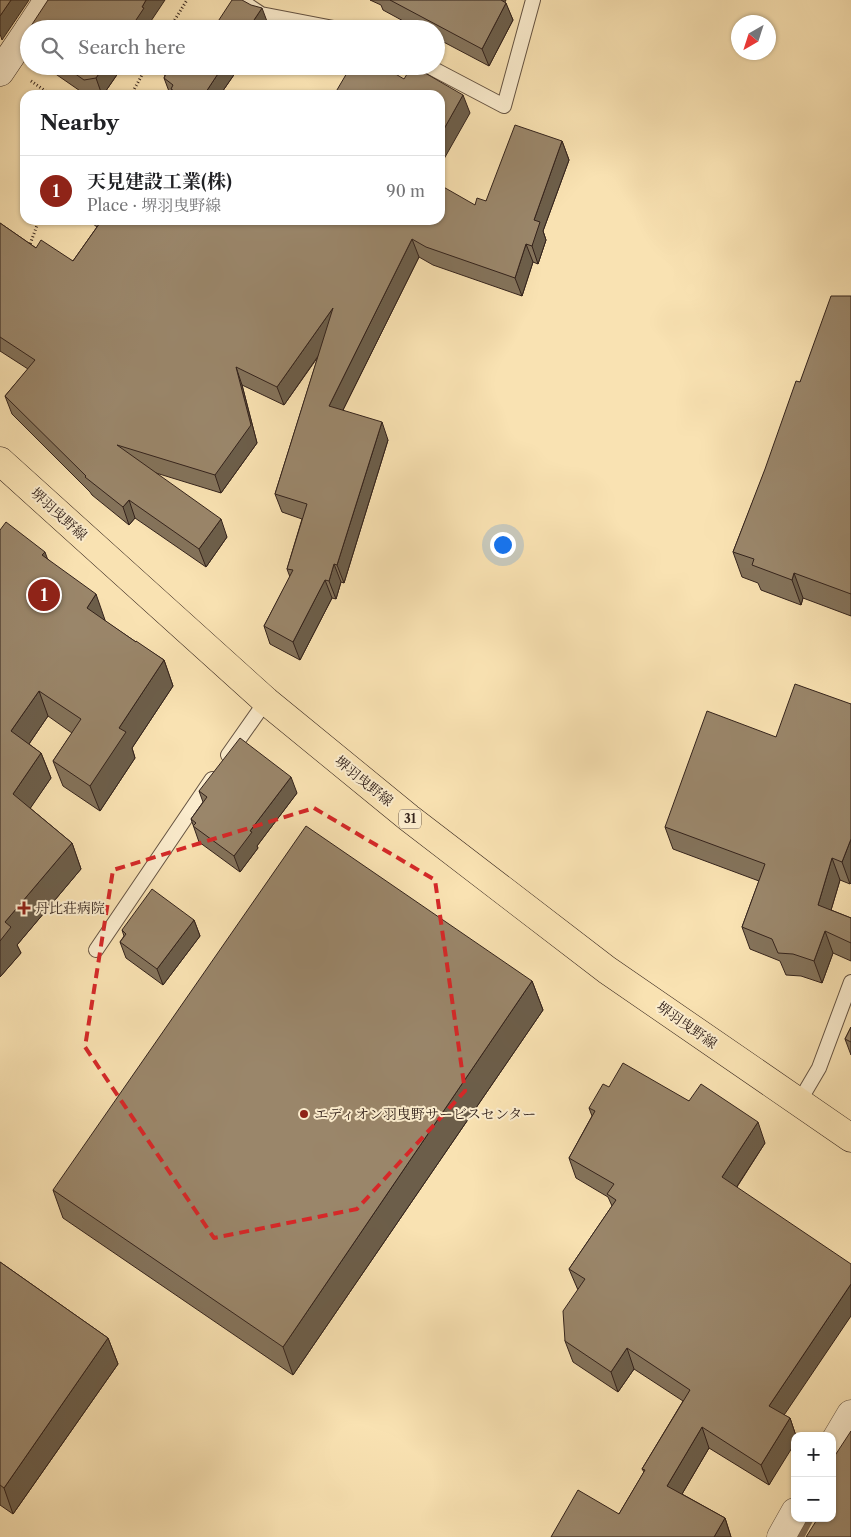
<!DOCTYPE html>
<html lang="en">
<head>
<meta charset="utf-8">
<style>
	body { margin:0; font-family:"Libre Caslon Text","Noto Serif JP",serif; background:#f6f6f6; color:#202124 }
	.controls { position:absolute; right:15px; bottom:15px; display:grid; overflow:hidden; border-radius:10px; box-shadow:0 1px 4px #0004 }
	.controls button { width:45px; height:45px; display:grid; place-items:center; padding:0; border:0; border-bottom:1px solid #e0e0e0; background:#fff; color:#202124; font:25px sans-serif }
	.compass { position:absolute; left:731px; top:15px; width:45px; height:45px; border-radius:50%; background:#fff; box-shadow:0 1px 4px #0004; rotate:219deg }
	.you { position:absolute; left:502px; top:544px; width:18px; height:18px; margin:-12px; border:4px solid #fff; border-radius:50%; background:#1a73e8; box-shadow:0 0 0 8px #1a73e833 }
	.badge { display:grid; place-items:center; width:32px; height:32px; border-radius:50%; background:#8f2418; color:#fff; font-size:16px; font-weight:700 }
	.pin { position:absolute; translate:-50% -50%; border:2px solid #fff; box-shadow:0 1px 5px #0006 }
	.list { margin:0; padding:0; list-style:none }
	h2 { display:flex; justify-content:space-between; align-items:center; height:65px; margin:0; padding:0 20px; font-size:21px }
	h2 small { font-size:16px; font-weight:400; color:#757577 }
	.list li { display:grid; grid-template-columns:32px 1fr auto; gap:15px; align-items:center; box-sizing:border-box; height:70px; padding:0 20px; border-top:1px solid #e0e0e0 }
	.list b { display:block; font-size:19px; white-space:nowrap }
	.list p { margin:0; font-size:16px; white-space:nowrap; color:#757577 }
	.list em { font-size:16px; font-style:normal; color:#757577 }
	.icon { flex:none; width:28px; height:28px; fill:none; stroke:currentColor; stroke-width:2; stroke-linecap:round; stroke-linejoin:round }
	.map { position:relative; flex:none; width:851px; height:1537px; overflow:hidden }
	.search { position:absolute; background:#fff; box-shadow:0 1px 4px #0004; left:20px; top:20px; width:425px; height:55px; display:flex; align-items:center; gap:12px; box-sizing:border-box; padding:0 18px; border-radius:28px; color:#757577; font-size:19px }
	.panel { position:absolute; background:#fff; box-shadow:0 1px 4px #0004; left:20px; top:90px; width:425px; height:135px; border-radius:15px }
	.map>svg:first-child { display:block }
</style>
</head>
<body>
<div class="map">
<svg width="851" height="1537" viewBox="0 0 851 1537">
	<rect width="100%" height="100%" fill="#f9e2b2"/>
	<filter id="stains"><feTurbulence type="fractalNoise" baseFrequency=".004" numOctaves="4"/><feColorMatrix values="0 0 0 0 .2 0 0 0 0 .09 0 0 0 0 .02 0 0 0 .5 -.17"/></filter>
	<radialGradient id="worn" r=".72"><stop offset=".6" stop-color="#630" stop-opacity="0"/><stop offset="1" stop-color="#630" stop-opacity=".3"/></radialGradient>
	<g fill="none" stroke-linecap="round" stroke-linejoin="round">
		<path stroke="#826e57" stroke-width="10" d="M799 1537 809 1518"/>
		<defs>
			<g id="lane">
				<path d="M240 0 261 14 339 29"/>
				<path d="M428 66 504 106 533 0"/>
				<path d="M228 755 266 701"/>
				<path d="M96 950 212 779"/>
				<path d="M799 1102 819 1068 851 982"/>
			</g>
			<g id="street">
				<path d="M832 1446 851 1414"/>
				<path d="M781 1537 795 1512"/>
			</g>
			<g id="secondary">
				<path d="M29 29 48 0"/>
				<path d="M0 72 29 29"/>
			</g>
			<path id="primary" d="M0 461 266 701 409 818 607 970 851 1138"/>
		</defs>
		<use href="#lane" stroke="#645241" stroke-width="16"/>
		<use href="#street" stroke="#645241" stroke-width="29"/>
		<use href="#secondary" stroke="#33221b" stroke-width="29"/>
		<use href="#primary" stroke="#33221b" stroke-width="29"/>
		<g stroke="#33221b" stroke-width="3" stroke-dasharray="1 2.5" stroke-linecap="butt">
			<path d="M169 29 187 0"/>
			<path d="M31 81 51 95"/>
			<path d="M131 95 147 66"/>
			<path d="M29 247 39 220"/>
		</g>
		<use href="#lane" stroke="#fbeccd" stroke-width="14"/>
		<use href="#street" stroke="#fbeccd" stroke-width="28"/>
		<use href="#secondary" stroke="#fbeccd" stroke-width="28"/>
		<use href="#primary" stroke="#f9e2b2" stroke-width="28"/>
	</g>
	<g fill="#84735b" stroke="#33221b">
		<path d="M370 0H506L505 2 513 20 489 66 436 38V29H418L383 10 381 5Z"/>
		<path d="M29 29V54L23 38Z"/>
		<path d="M44 66H123L103 95H86Z"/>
		<path d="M167 66H240L220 95H171L170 94 164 78 165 76 163 72Z"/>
		<path d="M562 141 569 160 543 231 546 240 538 264 533 262 522 296 433 265 419 257 343 410 388 440 344 583 341 582 336 599 332 598 300 660 270 644 264 626 290 577 287 569 302 519 282 512 275 494 318 357 284 405 242 385 257 443 221 493 156 473 227 537 206 567 135 518 129 525 92 495 90 492 12 414 5 396 28 369 0 351V223L36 248 73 261 97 227 88 220H440L475 205 486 201Z"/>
		<path d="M851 296V616L803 598 801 605 761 590 758 583 742 577 733 552 800 382Z"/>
		<path d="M0 530 48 559 105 620V621L136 642 164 660 173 686 132 748 135 758 100 811 63 786 53 761 72 733 48 716 29 744 41 753 51 778 30 808 72 843 81 869 17 945 21 953 0 977Z"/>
		<path d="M851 704V883L850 884 840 880 831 910 851 918V961L833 953 822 983 801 976 786 975 780 961 750 949 742 927 759 881 673 849 665 827 776 737Z"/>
		<path d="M199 791 297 793 257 846 258 848 240 872 199 842 191 819 203 802Z"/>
		<path d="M194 920 200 936 163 985 126 958 120 942 124 936 122 930Z"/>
		<path d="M532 981 543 1010 293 1375 63 1218 53 1190Z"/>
		<path d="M851 1027V1055L845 1039Z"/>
		<path d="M609 1087 689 1101 765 1143 737 1187 784 1415 790 1418 796 1436H795L769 1485 709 1448 682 1494 725 1518 731 1537H551L619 1514 644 1472 642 1469 683 1401 634 1369 618 1392 573 1362 565 1341 578 1290 569 1269 612 1206 608 1197 576 1178 569 1158 592 1116 589 1108Z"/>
		<path d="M0 1262 108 1338 118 1364 13 1514 0 1505Z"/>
	</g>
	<g fill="#6c5e4a" stroke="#33221b">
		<path d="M11 0H29L2 40 0 34V16Z"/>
		<path d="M146 0H165L149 24 151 27 149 29H130Z"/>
		<path d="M506 3 513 20 489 66 482 49Z"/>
		<path d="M262 8 268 24 265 29H248Z"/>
		<path d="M104 66H123L103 95H102L96 78Z"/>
		<path d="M223 66H240L220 95H204Z"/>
		<path d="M463 95 470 113 440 166V136Z"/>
		<path d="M562 141 569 160 543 231 546 240 538 264 532 246 534 220Z"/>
		<path d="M412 239 419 257 336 424 329 406Z"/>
		<path d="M526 244 533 262 522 296 515 278Z"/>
		<path d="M333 308 339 326 284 405 277 387Z"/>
		<path d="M236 367 242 385 257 443 221 493 215 475Z"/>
		<path d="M382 422 388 440 344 583 337 565Z"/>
		<path d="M129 500 135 518 129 525 123 507Z"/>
		<path d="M221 519 227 537 206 567 199 549Z"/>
		<path d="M45 552 54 577 42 555Z"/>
		<path d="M334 564 341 582 336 599 329 581Z"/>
		<path d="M794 573 803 598 801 605 792 580Z"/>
		<path d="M325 580 332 598 300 660 293 642Z"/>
		<path d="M96 594 105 620 96 634 87 608Z"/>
		<path d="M164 660 173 686 132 748 135 758 100 811 90 786 119 728Z"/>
		<path d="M39 691 48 716 20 757 11 731Z"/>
		<path d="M41 753 51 778 23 819 13 794Z"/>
		<path d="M291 777 297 793 257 846 258 848 240 872 234 856 250 831Z"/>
		<path d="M851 839V883L850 884 842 862Z"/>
		<path d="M72 843 81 869 17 945 21 953 0 977V941L5 922Z"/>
		<path d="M832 858 840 880 826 927 818 905Z"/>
		<path d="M194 920 200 936 163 985 157 969Z"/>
		<path d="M825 931 833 953 822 983 814 961Z"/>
		<path d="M532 981 543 1010 293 1375 283 1347Z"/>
		<path d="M758 1122 765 1143 730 1197 722 1177Z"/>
		<path d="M851 1284V1316L776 1427 769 1406Z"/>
		<path d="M108 1338 118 1364 13 1514 4 1488Z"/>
		<path d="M627 1348 634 1369 618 1392 611 1372Z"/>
		<path d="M790 1418 796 1436H795V1443L769 1485 761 1465Z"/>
		<path d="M702 1427 709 1448 675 1506 667 1486Z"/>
		<path d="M725 1518 731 1537H714Z"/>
	</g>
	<g fill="#9a866a" stroke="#33221b">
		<path d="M0 0H11L0 16Z"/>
		<path d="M48 0H146L142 7 144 8 130 29H29Z"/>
		<path d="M232 0H242L251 5 262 8 248 29H213Z"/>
		<path d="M390 0H501L506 3 482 49Z"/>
		<path d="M29 29V42L23 38Z"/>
		<path d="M64 66H104L96 78 84 80Z"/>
		<path d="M167 66H223L204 95H180L171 89 173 85 164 78 166 74 163 72Z"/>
		<path d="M351 66H382L404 79 412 66H413L463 95 440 136V95H334Z"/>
		<path d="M515 125 562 141 534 220 540 222 532 246 526 244 515 278 426 247 412 239 329 406 382 422 337 565 334 564 329 581 325 580 293 642 264 626 293 570 287 569 307 504 275 494 333 308 277 387 236 367 251 425 215 475 117 445 221 519 199 549 129 500 123 507 85 477 86 476 5 396 35 360 0 337V223L36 248 41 240 73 261 102 220H440V185L475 205 477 198 486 201Z"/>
		<path d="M831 296H851V594L794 573 792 580 752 565 754 559 733 552 765 469 796 381 800 382Z"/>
		<path d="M6 522 45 552 42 555 96 594 87 608 136 642V641L164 660 119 728 126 732 90 786 53 761 81 719 39 691 11 731 41 753 13 794 72 843 5 922 11 927 0 941V530Z"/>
		<path d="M795 684 851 704V839L842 862 832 858 818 905 851 918V943L825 931 814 961 793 954 778 953 772 939 742 927 765 864 665 827 707 711 776 737Z"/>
		<path d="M240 738 291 777 250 831 252 832 234 856 193 826 196 823 191 819 207 797 199 791Z"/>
		<path d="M306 826 532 981 283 1347 53 1190Z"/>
		<path d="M152 889 194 920 157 969 120 942 126 934 122 930Z"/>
		<path d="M851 1027V1042L845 1039Z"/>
		<path d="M623 1063 689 1101 701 1084 758 1122 722 1177 851 1264V1284L769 1406 790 1418 761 1465 702 1427 667 1486 725 1518 714 1537H551L578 1490 619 1514 645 1470 642 1469 690 1390 627 1348 611 1372 565 1341 563 1311 585 1279 569 1269 616 1200 607 1194 614 1184 569 1158 595 1111 589 1108 603 1084 609 1087Z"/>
		<path d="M0 1262 108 1338 4 1488 0 1485Z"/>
		<path d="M851 1431V1537H806L818 1518H832V1460Z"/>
	</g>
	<path fill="none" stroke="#d62828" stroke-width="4" stroke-dasharray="10 6" stroke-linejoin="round" d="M314 808 435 880 465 1091 357 1209 214 1238 85 1047 113 870Z"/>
	<g fill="#8f2418" stroke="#fbeccd" stroke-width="2">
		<path d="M21.5 900.5h5v5h5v5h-5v5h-5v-5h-5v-5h5z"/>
		<circle cx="304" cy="1114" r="5"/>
	</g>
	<g text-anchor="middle" stroke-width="4" stroke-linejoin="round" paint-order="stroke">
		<rect fill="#fbeccd" stroke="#6f5f50" stroke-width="1" x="399" y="809.5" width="22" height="19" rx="4"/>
		<g font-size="12" font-weight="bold" fill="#33221b">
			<text x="410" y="823">31</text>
		</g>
		<g font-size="14" fill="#33221b" stroke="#fbeccd">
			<text transform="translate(59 514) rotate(42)" y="5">堺羽曳野線</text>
			<text transform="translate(364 781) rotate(39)" y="5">堺羽曳野線</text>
			<text transform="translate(687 1025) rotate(35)" y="5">堺羽曳野線</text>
		</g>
		<g font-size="14" fill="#33221b" stroke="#fbeccd" text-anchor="start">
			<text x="35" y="913">丹比荘病院</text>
			<text x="314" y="1119">エディオン羽曳野サービスセンター</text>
		</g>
	</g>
	<rect width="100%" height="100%" filter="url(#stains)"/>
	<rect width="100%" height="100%" fill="url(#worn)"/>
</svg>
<div class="controls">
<button>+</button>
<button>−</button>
</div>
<svg class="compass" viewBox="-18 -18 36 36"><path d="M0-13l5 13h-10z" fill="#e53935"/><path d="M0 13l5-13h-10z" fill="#757577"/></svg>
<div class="you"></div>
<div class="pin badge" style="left:44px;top:595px">1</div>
<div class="search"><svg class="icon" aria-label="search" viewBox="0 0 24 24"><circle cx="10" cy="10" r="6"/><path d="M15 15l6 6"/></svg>Search here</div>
<section class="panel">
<h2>Nearby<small></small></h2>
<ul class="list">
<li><span class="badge">1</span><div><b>天見建設工業(株)</b><p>Place · 堺羽曳野線</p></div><em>90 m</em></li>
</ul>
</section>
</div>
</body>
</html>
